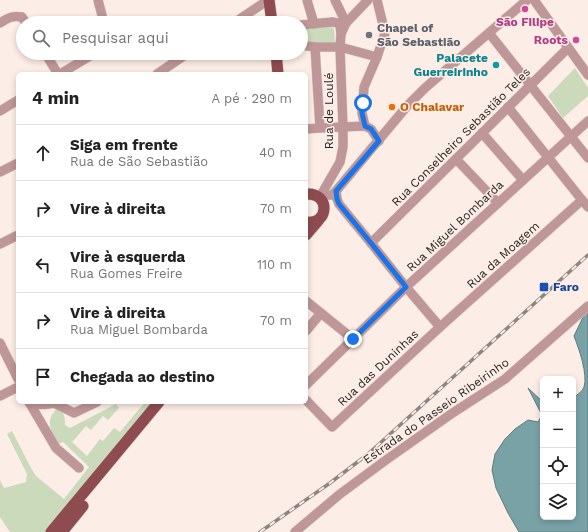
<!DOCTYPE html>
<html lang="pt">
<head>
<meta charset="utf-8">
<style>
	body { margin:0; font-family:"Work Sans",sans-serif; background:#f6f6f6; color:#222 }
	.controls { position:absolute; right:12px; bottom:12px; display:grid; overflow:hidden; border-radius:6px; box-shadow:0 2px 6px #0003 }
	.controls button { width:36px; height:36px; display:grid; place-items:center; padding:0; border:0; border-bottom:1px solid #e0e0e0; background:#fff; color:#222; font:20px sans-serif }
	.stop { position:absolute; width:12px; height:12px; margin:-9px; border:3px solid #1a73e8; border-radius:50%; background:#fff }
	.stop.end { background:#1a73e8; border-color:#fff; box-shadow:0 1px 4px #0008 }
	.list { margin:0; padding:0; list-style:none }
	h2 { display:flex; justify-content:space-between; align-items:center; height:52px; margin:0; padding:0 16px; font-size:17px }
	h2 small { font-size:13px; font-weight:400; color:#767676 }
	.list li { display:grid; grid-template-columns:26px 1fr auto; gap:12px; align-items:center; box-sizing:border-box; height:56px; padding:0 16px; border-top:1px solid #e0e0e0 }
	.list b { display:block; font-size:15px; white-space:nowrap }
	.list p { margin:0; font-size:13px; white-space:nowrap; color:#767676 }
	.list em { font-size:13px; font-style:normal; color:#767676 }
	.icon { flex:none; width:22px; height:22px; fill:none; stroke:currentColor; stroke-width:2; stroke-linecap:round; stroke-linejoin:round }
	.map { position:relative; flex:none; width:588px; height:532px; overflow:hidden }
	.search { position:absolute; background:#fff; box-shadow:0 2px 6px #0003; left:16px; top:16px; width:292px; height:44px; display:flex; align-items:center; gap:10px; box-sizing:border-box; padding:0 14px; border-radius:22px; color:#767676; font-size:15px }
	.panel { position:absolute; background:#fff; box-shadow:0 2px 6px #0003; left:16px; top:72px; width:292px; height:332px; border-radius:6px }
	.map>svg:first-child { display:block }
</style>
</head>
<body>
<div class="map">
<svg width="588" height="532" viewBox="0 0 588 532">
	<rect width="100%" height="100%" fill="#fcede6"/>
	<g fill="#ccdabc">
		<path d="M325 26 331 27 334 29 335 43 301 42V28Z"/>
		<path d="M575 68 588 88V96L563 118 548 96Z"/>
		<path d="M145 402H152L45 532H10L0 517V480L4 488 26 482 27 474 7 434 12 431 31 468 36 476 64 499 89 467 63 442 59 444C51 432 44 421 57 409 65 412 65 418 65 425L70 428 116 404 119 408 108 420 103 416 91 430 86 426 72 442 87 456 100 439 103 441 114 428 120 432Z"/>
	</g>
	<path fill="#79a2a7" stroke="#607b7d" d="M588 311V532H519L508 513 496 488 492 470 495 454 505 439 515 429 528 420 538 422 542 415 528 388 543 402V517H573V398C577 395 582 392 584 387 588 374 579 349 574 336L584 315Z"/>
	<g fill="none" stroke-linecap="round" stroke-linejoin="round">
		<defs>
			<g id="minor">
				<path d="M98 0 104 23"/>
				<path d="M307 0 314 24"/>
				<path d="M335 0 346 23"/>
				<path d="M534 0 588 75"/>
				<path d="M0 23C8 18 12 15 22 17L26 23"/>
				<path d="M234 23 268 0"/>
				<path d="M301 25 332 22 338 23 340 26 341 34"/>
				<path d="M489 33 588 158"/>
				<path d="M301 45 315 47H340L377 57"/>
				<path d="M315 47 320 128"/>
				<path d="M45 53 58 74"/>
				<path d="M60 74 95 53"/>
				<path d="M157 74 188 53"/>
				<path d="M508 107 582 200 588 207"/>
				<path d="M0 111 18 100"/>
				<path d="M365 126 362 113 364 87 377 57 385 33 377 0"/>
				<path d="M306 129 320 128 365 126 371 129 379 141"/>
				<path d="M482 133 523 180"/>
				<path d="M456 159 498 203"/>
				<path d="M0 172 18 163"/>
				<path d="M336 191 337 199 339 204 371 243 406 287 440 327"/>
				<path d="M316 195H332L336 191 408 105 425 88 527 0"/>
				<path d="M321 195 340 162 343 147V127L340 47 341 34 346 23 368 0"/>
				<path d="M371 243 568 48"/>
				<path d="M0 244 18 235"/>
				<path d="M306 301 353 339"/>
				<path d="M306 331 321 313"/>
				<path d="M0 343 18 379"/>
				<path d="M306 385 406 287 588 121"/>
				<path d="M0 396 18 387"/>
				<path d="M306 400 332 427 440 327 582 200"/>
				<path d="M29 402 56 448 79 468"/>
				<path d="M54 403 74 413 97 402"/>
				<path d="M30 404C39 405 48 405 56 402"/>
				<path d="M295 532 340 494 386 460 451 414 505 379 588 306"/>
			</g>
			<g id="major">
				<path d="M269 0 272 23"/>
				<path d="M276 53 278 74"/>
				<path d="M306 194C331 192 329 226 306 222"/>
				<path d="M306 235 318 221"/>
				<path d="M51 532 159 402"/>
				<path d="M62 532 83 506"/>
			</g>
		</defs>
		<use href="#minor" stroke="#d5c8c2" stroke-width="10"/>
		<use href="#major" stroke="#d5c8c2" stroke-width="12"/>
		<use href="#minor" stroke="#bf9798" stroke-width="9"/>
		<use href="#major" stroke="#8e4c50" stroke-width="11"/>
		<defs>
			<path id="rail" d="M260 532 330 483 368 454 588 255"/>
		</defs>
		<use href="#rail" stroke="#8f8580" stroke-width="3.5"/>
		<use href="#rail" stroke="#fcede6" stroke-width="2" stroke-dasharray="6" stroke-linecap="butt"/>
	</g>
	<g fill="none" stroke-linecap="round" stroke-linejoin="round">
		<path stroke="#1a73e8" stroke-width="5" d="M353 339 406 287 371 243 339 204 337 199 336 191 379 141 371 129 365 126 362 113 363 103"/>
	</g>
	<g fill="#d1479c" stroke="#fcede6" stroke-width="1.5">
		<circle cx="525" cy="9" r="4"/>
		<circle cx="576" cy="40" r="4"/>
	</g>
	<circle fill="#6b7280" stroke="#fcede6" stroke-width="1.5" cx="369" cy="35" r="4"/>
	<circle fill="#0f9aa8" stroke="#fcede6" stroke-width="1.5" cx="496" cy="65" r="4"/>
	<circle fill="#e8710a" stroke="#fcede6" stroke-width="1.5" cx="392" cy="107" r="4"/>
	<rect fill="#1a4fb4" stroke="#fcede6" stroke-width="1.5" x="539" y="282" width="10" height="10" rx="2"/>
	<g text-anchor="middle" stroke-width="3" stroke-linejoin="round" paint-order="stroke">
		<g font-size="12" font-weight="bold" fill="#b23c85" stroke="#fcede6">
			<text x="525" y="26">São Filipe</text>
			<text x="568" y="44" text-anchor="end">Roots</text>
		</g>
		<g font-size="12" font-weight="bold" fill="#5b616d" stroke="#fcede6" text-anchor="start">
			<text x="377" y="32">Chapel of<tspan x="377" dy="14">São Sebastião</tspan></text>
		</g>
		<g font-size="12" font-weight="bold" fill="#0d838f" stroke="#fcede6" text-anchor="end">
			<text x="488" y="62">Palacete<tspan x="488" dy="14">Guerreirinho</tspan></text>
		</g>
		<g font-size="12" font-weight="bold" fill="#c56008" stroke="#fcede6" text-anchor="start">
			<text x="400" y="111">O Chalavar</text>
		</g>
		<g font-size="12" fill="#241f1c" stroke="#fcede6">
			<text transform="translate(329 111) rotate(-90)" y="4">Rua de Loulé</text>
			<text transform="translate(461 137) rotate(-45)" y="4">Rua Conselheiro Sebastião Teles</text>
			<text transform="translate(455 226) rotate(-43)" y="4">Rua Miguel Bombarda</text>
			<text transform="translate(503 255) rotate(-42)" y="4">Rua da Moagem</text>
			<text transform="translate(378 368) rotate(-43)" y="4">Rua das Duninhas</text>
			<text transform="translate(436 411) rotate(-35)" y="4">Estrada do Passeio Ribeirinho</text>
		</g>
		<g font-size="12" font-weight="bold" fill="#164399" stroke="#fcede6" text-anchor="start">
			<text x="553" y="291">Faro</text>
		</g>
	</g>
</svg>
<div class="controls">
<button>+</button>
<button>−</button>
<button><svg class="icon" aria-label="locate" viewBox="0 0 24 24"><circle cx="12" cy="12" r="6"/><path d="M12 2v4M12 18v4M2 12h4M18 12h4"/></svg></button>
<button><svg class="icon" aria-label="layers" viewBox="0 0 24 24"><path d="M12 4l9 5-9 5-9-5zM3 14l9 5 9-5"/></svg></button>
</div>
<div class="stop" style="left:363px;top:103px"></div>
<div class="stop end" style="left:353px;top:339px"></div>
<div class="search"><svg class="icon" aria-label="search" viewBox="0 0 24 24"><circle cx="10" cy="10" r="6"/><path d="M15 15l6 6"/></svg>Pesquisar aqui</div>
<section class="panel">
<h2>4 min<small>A pé · 290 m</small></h2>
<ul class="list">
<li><svg class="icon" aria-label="ahead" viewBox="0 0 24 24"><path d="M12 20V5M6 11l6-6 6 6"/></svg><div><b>Siga em frente</b><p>Rua de São Sebastião</p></div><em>40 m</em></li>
<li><svg class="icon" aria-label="right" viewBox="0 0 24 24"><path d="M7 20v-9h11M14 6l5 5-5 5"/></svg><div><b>Vire à direita</b></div><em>70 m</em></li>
<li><svg class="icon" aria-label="left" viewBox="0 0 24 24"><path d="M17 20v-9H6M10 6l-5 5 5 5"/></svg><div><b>Vire à esquerda</b><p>Rua Gomes Freire</p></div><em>110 m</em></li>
<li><svg class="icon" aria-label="right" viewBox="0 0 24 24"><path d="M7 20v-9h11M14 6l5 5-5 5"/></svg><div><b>Vire à direita</b><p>Rua Miguel Bombarda</p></div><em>70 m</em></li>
<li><svg class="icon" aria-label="arrive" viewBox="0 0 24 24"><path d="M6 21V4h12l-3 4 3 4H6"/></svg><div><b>Chegada ao destino</b></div></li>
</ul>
</section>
</div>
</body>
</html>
